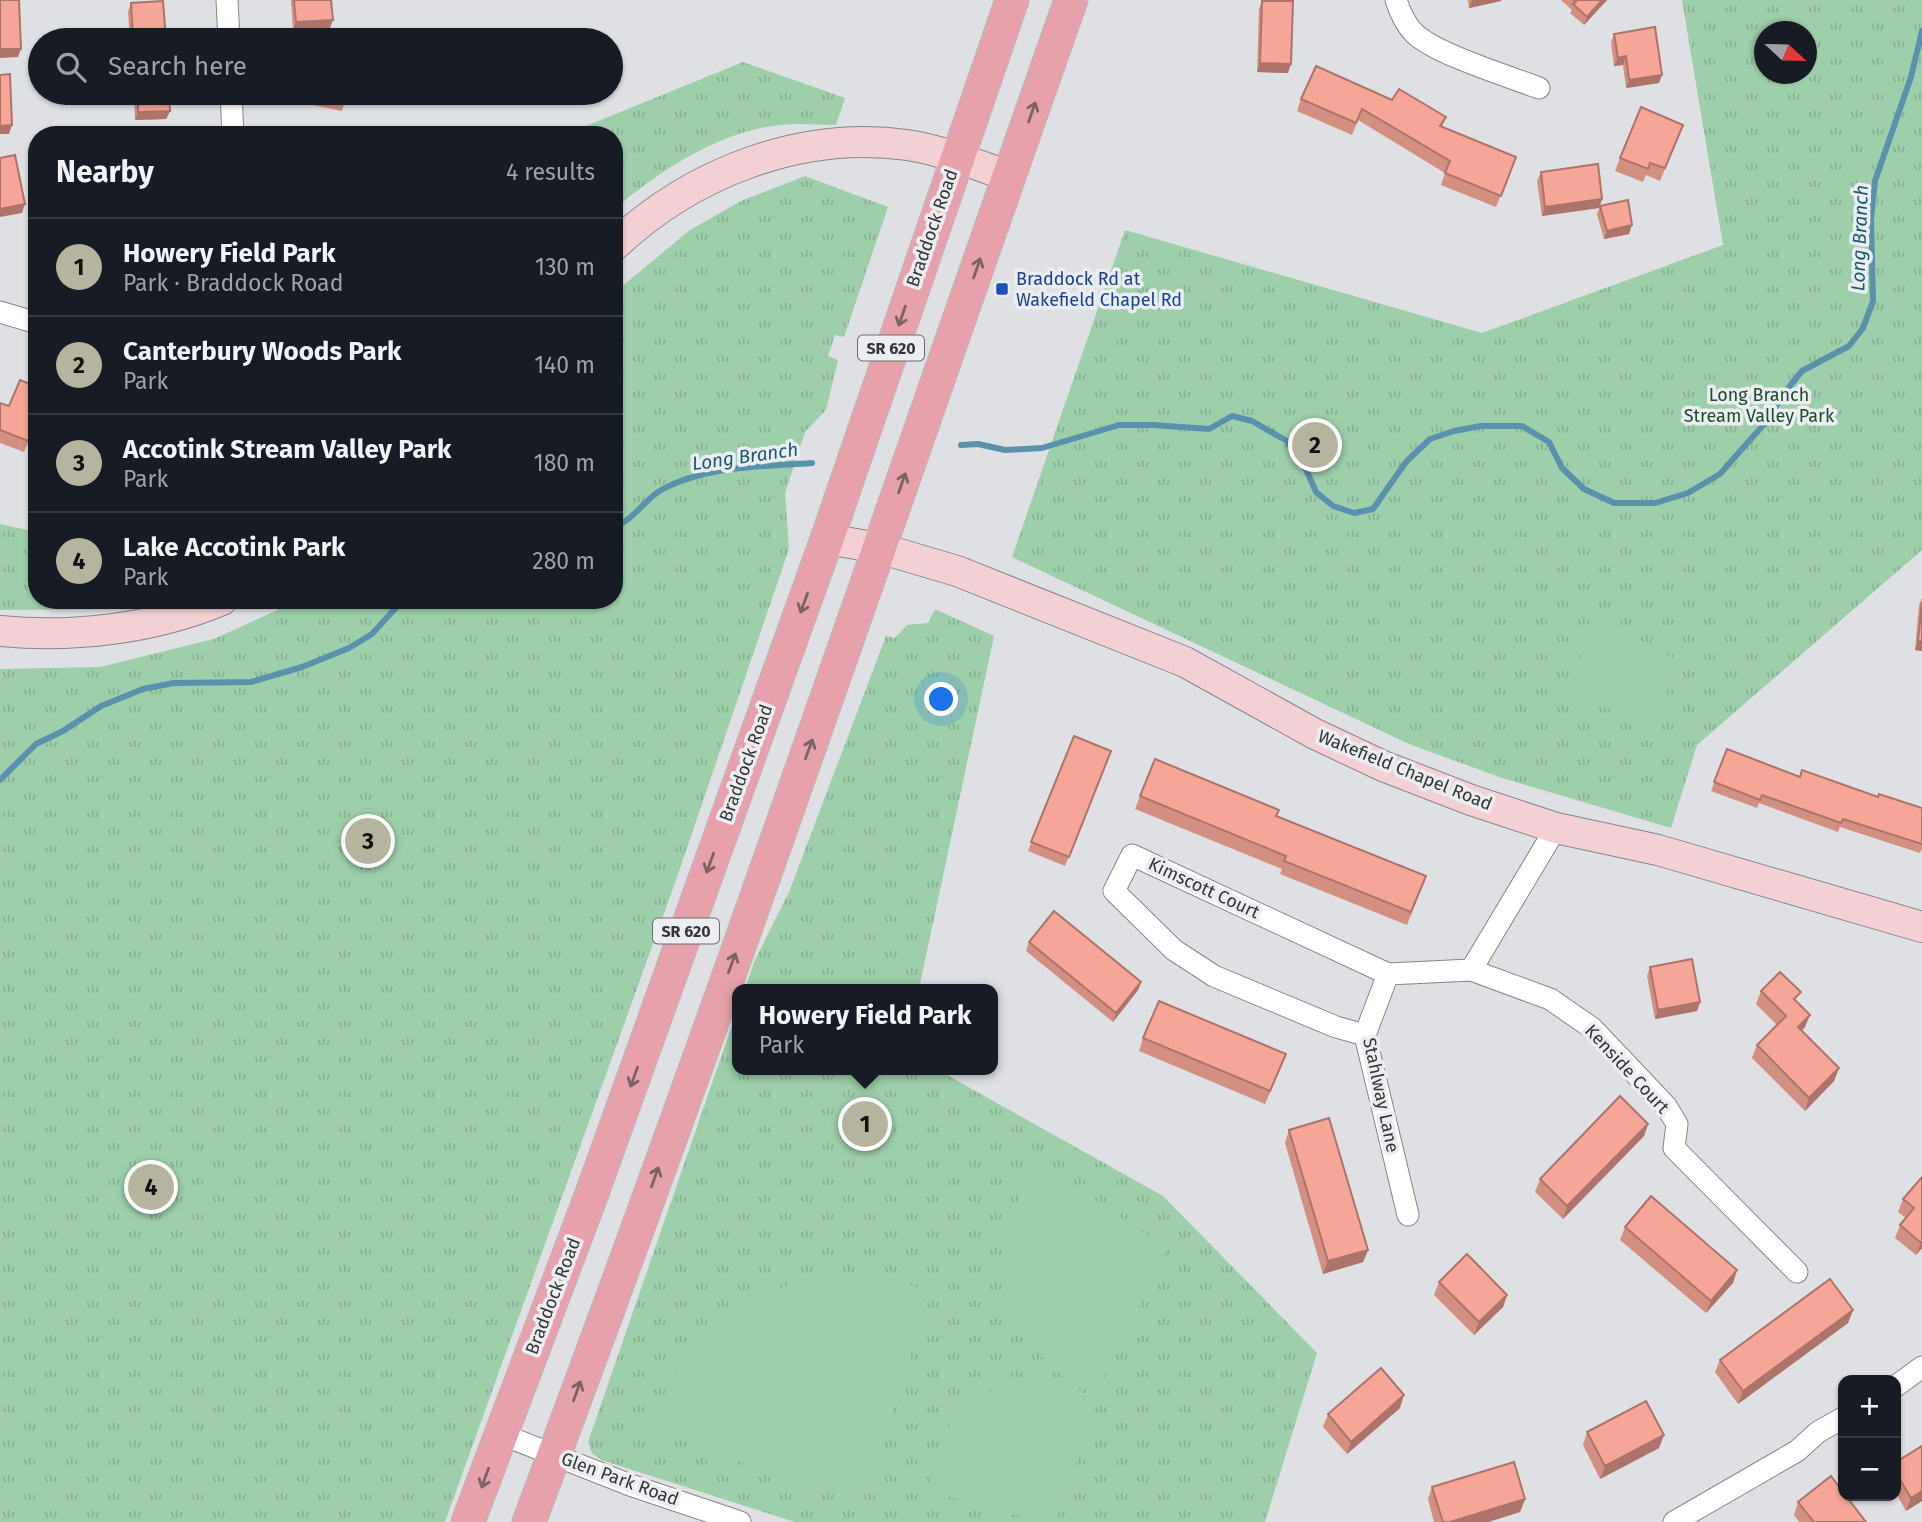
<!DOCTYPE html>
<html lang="en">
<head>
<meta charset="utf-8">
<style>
	body { margin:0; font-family:"Fira Sans",sans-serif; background:#20242c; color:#f1f3f6 }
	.controls { position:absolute; right:21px; bottom:21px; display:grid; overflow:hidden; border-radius:14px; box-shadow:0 2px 5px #0004 }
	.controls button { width:63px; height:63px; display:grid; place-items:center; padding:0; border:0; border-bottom:2px solid #363941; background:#171b24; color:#f1f3f6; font:35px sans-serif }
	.compass { position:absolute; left:1754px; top:21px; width:63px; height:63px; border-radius:50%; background:#171b24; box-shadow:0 2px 5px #0004; rotate:112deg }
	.you { position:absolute; left:942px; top:700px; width:24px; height:24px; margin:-18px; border:5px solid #fff; border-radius:50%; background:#1a73e8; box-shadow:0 0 0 10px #1a73e833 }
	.badge { display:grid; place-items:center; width:46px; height:46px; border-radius:50%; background:#b5b49e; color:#111; font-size:23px; font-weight:700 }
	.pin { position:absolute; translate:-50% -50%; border:4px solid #fff; box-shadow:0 2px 7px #0006 }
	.popup { position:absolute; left:732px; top:984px; width:266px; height:91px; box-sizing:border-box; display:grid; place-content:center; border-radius:14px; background:#171b24; filter:drop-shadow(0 2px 5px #0005); font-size:23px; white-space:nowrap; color:#9ea1a6 }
	.popup b { font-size:26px; color:#f1f3f6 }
	.popup::after { content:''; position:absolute; left:50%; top:100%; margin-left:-14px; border:14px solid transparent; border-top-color:#171b24 }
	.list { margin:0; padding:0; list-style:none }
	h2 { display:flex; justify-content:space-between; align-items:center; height:91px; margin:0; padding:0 28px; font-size:30px }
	h2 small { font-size:23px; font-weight:400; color:#9ea1a6 }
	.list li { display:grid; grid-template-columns:46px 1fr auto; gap:21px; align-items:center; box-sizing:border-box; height:98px; padding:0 28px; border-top:2px solid #363941 }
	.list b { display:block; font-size:26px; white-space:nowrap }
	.list p { margin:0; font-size:23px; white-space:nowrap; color:#9ea1a6 }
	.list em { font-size:23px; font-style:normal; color:#9ea1a6 }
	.icon { flex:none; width:38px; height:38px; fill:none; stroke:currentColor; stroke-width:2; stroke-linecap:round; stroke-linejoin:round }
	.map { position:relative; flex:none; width:1922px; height:1522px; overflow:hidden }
	.search { position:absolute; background:#171b24; box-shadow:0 2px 5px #0004; left:28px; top:28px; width:595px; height:77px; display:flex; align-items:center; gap:18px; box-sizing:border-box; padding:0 24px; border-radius:38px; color:#9ea1a6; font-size:26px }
	.panel { position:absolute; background:#171b24; box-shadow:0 2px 5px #0004; left:28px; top:126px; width:595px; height:483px; border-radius:28px }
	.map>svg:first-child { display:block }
</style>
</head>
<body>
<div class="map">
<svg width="1922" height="1522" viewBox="0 0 1922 1522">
	<defs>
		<pattern id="park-tufts" width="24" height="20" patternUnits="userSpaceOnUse" patternTransform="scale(1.75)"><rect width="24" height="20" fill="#9ecfab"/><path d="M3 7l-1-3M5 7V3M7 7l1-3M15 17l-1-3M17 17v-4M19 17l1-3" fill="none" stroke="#89b294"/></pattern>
	</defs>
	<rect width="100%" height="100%" fill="#dee0e3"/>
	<g fill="url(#park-tufts)" fill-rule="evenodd">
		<path d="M1682 0H1922V550L1697 745 1671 828 1502 778 1409 744 1012 557 1125 230 1482 333 1723 245ZM1764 32H1806V74H1764Z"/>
		<path d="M743 62 845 98 836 125C818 125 799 123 781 125 724 129 656 172 614 210V135H564Z"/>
		<path d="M805 176 888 207 844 337 835 335 828 356 838 360 826 410 805 432 785 493 789 549 676 880 445 1522H0V669L100 667 214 639 299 600H614V293L690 230 741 201Z"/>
		<path d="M0 524 37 532V600H140L97 609 0 610Z"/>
		<path d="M935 609 994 636 919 989H745L754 962 789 892 886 636 895 638 907 625 928 623Z"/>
		<path d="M737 1011V1070H938L1163 1196 1317 1353 1265 1522H795L601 1460 592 1453 588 1442Z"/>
	</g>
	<g fill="#9ecfab">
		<path d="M1598 622 1681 662 1649 728 1564 688Z"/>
		<path d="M1040 1163 1167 1248 1097 1391 1063 1376 1034 1349 1010 1307 1002 1269 1024 1179Z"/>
		<path d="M846 1275 896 1280 931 1292 870 1481 848 1500 652 1430 679 1367 707 1332 755 1298 795 1283Z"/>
		<path d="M1045 1383 1073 1388 1098 1399 1056 1520C1029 1522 956 1500 928 1489L952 1417 973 1400 1005 1384Z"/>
	</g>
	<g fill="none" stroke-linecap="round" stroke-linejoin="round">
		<g stroke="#5a92ae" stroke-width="6">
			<path d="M961 445 978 444 1005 450 1042 448 1119 425H1153L1209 429 1232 416 1252 421 1287 441 1305 467 1316 492 1333 506 1354 513 1373 509 1406 462 1430 439 1454 431 1481 426H1522L1549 442 1562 468 1584 489 1614 503H1655L1688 493 1720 474 1766 422 1785 392 1802 371 1849 346 1863 328 1873 301 1871 219 1875 181 1911 77 1922 31"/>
			<path d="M614 527C634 520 644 500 661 490 706 465 762 467 812 463"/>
			<path d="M0 780 36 744 63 731 101 706 143 689 174 683 251 682 302 667 349 648 372 634 403 600"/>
		</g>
		<defs>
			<g id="street">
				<path d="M227 0 229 40"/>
				<path d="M1396 0C1400 12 1405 24 1414 33 1435 54 1508 76 1539 88"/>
				<path d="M231 93 233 135"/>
				<path d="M0 312 37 323"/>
				<path d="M1471 970 1556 828"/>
				<path d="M1365 1035 1336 1027 1214 976 1174 950 1114 891 1132 855 1388 974"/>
				<path d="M1408 1215 1365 1035 1388 974 1471 970 1550 999 1592 1028 1666 1106 1677 1124 1674 1148 1797 1272"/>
				<path d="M1896 1386 1922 1367"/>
				<path d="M501 1434 630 1485 740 1522"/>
				<path d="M1674 1522 1797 1451 1818 1432 1843 1418"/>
			</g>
			<g id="secondary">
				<path d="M614 246C691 173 801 130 907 145 942 150 976 165 1009 176"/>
				<path d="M827 539 879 548 957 571 1185 662 1315 734 1383 766 1471 800 1556 828 1658 850 1922 927"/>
				<path d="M0 631C73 638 153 629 222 600"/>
			</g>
			<g id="primary">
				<path d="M468 1522 591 1196 827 539 1012 0"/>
				<path d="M529 1522C719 1018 892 508 1071 0"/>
			</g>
		</defs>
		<use href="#street" stroke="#86878a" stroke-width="23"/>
		<use href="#secondary" stroke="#86878a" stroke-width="32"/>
		<use href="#primary" stroke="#babbbb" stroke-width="35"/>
		<use href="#street" stroke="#fff" stroke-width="21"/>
		<use href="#secondary" stroke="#f3d0d4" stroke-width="30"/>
		<use href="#primary" stroke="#e6a1aa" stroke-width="33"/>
	</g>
	<g fill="#d38f82">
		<path d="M291 0H331L330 28 293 30Z"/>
		<path d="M1468 0H1501V1L1469 8Z"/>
		<path d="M1561 0H1607L1584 25 1570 13 1572 10Z"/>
		<path d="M1262 1 1288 73 1257 72 1259 9Z"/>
		<path d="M131 3 166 40H130L128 12Z"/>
		<path d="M1614 34 1659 83 1626 88 1623 65 1614 66 1611 42Z"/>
		<path d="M134 93H169L170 111 166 119 135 120Z"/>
		<path d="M315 93H348L342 111 313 105Z"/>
		<path d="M1301 99 1392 100 1446 117 1442 127 1516 157 1496 207 1441 185 1445 173 1358 120 1352 135 1297 111Z"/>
		<path d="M1683 125 1660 181 1646 175 1643 182 1615 171 1620 158Z"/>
		<path d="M1541 172 1602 199 1599 208 1542 216 1537 181Z"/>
		<path d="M1600 206 1629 234 1604 239 1597 214Z"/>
		<path d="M37 240V265L28 262Z"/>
		<path d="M0 403 37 421 24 452 0 443Z"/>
		<path d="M1922 598V651L1915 650 1919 605Z"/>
		<path d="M1074 736 1111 751 1065 866 1028 851Z"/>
		<path d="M1727 749 1800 777 1922 808V848L1920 853 1840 827 1838 832 1759 803 1757 808 1711 791Z"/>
		<path d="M1140 796 1277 816 1421 889 1407 925 1280 874 1282 869 1135 809Z"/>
		<path d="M1029 942 1141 982 1138 990 1113 1022 1026 951Z"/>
		<path d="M1650 967 1700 1002 1697 1011 1655 1019 1647 976Z"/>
		<path d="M1761 991 1797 1002 1805 1027 1802 1031 1839 1068 1834 1081 1805 1111 1752 1058 1757 1045 1777 1025 1756 1004Z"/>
		<path d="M1143 1038 1281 1067 1265 1104 1139 1051Z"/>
		<path d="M1648 1124 1644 1136 1563 1219 1535 1192 1540 1179Z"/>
		<path d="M1289 1130 1368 1250 1363 1262 1323 1274 1285 1143Z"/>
		<path d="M1922 1177V1248L1916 1255 1895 1238 1900 1225 1906 1218 1898 1212 1903 1199Z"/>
		<path d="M1625 1227 1737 1270 1733 1283 1706 1313 1620 1240Z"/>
		<path d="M1439 1282 1507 1295 1503 1307 1474 1335 1434 1295Z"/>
		<path d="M1853 1310 1848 1323 1738 1404 1715 1372 1720 1360Z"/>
		<path d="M1400 1408 1347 1454 1323 1427 1328 1414Z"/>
		<path d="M1587 1432 1659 1448 1600 1479 1583 1445Z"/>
		<path d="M1922 1446V1501L1906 1511 1896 1493V1462Z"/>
		<path d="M1432 1487 1525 1499 1520 1512 1488 1522H1434L1428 1499Z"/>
		<path d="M1798 1502 1866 1522H1799L1794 1515Z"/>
	</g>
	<g fill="#ac746a">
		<path d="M1472 0H1501V1L1469 8Z"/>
		<path d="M1602 0H1607L1584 25 1587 17Z"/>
		<path d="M333 20 330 28 293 30 296 22Z"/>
		<path d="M0 49H21L18 57 0 58Z"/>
		<path d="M1626 56 1623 65 1614 66 1618 58Z"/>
		<path d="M1260 63 1291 64 1288 73 1257 72Z"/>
		<path d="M1662 75 1659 83 1626 88 1629 80Z"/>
		<path d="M170 111 166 119 135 120 138 112Z"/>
		<path d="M12 125 9 134H0V126Z"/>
		<path d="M1602 199 1599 208 1542 216 1545 207Z"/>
		<path d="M25 204 22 213 0 217V209Z"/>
		<path d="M1632 225 1629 234 1604 239 1607 231Z"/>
		<path d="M1918 641 1922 642V651L1915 650Z"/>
		<path d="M1141 982 1138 990 1113 1022 1116 1013Z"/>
		<path d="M1700 1002 1697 1011 1655 1019 1658 1010Z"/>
		<path d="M1810 1015 1805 1027 1793 1040 1798 1027Z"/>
		<path d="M1839 1068 1834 1081 1805 1111 1809 1098Z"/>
		<path d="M1648 1124 1644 1136 1563 1219 1567 1206Z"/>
		<path d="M1922 1241V1248L1916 1255 1921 1243Z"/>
		<path d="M1368 1250 1363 1262 1323 1274 1328 1261Z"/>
		<path d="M1737 1270 1733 1283 1706 1313 1711 1301Z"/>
		<path d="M1507 1295 1503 1307 1474 1335 1479 1322Z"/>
		<path d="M1853 1310 1848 1323 1738 1404 1743 1391Z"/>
		<path d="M1404 1395 1400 1408 1347 1454 1351 1442Z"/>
		<path d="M1664 1435 1659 1448 1600 1479 1605 1466Z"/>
		<path d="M1922 1491V1501L1906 1511 1911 1498Z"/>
		<path d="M1525 1499 1520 1512 1488 1522H1450Z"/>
	</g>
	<g fill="#f5a697" stroke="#ac746a" stroke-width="2">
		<path d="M0 0H19L21 49H0Z"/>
		<path d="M294 0H331L333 20 296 22Z"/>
		<path d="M1574 0H1602L1587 17 1573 4 1576 2Z"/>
		<path d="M163 1 166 40H136V37L133 38 131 3Z"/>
		<path d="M1262 1H1293L1291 64 1260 63Z"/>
		<path d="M1655 27 1662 75 1629 80 1626 56 1618 58 1614 34Z"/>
		<path d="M1316 66 1392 100 1399 89 1446 117 1440 126 1516 157 1501 196 1445 173 1450 161 1362 109 1356 123 1301 99Z"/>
		<path d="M10 74 12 125 0 126V75Z"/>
		<path d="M138 93H169L170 111 138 112Z"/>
		<path d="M317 93H348L346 103 316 96Z"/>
		<path d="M1641 107 1683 125 1665 168 1650 163 1648 169 1620 158Z"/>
		<path d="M328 130V135H300V131Z"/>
		<path d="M15 155 25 204 0 209V158Z"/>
		<path d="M1598 164 1602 199 1545 207 1541 172Z"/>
		<path d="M1628 200 1632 225 1607 231 1600 206Z"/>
		<path d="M37 240V256L32 254Z"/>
		<path d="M20 380 37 387V419L28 441 0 430V403L9 406Z"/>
		<path d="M1922 602V642L1918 641Z"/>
		<path d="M1074 736 1111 751 1069 857 1031 842Z"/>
		<path d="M1727 749 1800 777 1802 770 1878 797 1879 794 1922 808V844L1843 819 1841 823 1762 795 1760 800 1714 782Z"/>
		<path d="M1155 759 1279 810 1276 816 1426 876 1411 912 1284 861 1286 856 1140 796Z"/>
		<path d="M1054 911 1141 982 1116 1013 1029 942Z"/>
		<path d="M1692 959 1700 1002 1658 1010 1650 967Z"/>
		<path d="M1780 972 1801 992 1794 999 1810 1015 1798 1027 1839 1068 1809 1098 1757 1045 1786 1016 1761 991Z"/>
		<path d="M1159 1001 1286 1054 1270 1091 1143 1038Z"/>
		<path d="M1620 1096 1648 1124 1567 1206 1540 1179Z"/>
		<path d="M1329 1118 1368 1250 1328 1261 1289 1130Z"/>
		<path d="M1922 1177V1241L1921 1243 1900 1225 1914 1208 1903 1199Z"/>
		<path d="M1651 1196 1737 1270 1711 1301 1625 1227Z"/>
		<path d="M1467 1254 1507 1295 1479 1322 1439 1282Z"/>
		<path d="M1830 1279 1853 1310 1743 1391 1720 1360Z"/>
		<path d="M1381 1368 1404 1395 1351 1442 1328 1414Z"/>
		<path d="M1646 1401 1664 1435 1605 1466 1587 1432Z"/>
		<path d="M1922 1446V1491L1911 1498 1896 1473V1462Z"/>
		<path d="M1514 1462 1525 1499 1450 1522H1443L1432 1487Z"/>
		<path d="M1831 1476 1843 1492V1496H1846L1866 1522H1814L1798 1502Z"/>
	</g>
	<defs><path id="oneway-shaft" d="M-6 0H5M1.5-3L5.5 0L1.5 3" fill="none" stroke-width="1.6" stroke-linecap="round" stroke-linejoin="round" transform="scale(1.75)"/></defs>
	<g stroke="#7c6165">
		<use href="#oneway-shaft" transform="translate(1032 112) rotate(-71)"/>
		<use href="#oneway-shaft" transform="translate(977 268) rotate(-71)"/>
		<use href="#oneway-shaft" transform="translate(902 316) rotate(109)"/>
		<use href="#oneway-shaft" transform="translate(902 483) rotate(-71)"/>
		<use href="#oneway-shaft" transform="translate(804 603) rotate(110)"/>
		<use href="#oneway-shaft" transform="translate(809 749) rotate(-70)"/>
		<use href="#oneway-shaft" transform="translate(710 863) rotate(110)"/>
		<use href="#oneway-shaft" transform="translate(732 963) rotate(-70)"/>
		<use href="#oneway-shaft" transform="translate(634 1077) rotate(110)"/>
		<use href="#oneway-shaft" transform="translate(655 1177) rotate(-70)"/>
		<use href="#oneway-shaft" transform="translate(577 1391) rotate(-70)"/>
		<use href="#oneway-shaft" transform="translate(485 1478) rotate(110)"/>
	</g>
	<rect fill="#1a4fb4" stroke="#ebedf0" stroke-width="2.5" x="995" y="282" width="14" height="14" rx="3.5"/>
	<g text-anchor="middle" stroke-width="7" stroke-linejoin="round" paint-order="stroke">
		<g fill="#ebedf0" stroke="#6c6d6e" stroke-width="2">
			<rect x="858" y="335.5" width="66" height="25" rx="5"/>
			<rect x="653" y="918.5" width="66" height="25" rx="5"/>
		</g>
		<g font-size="16" font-weight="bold" fill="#353637">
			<text x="891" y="354">SR 620</text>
			<text x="686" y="937">SR 620</text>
		</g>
		<g font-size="18" fill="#353637" stroke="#ebedf0">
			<text transform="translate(932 228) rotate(-71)" y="6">Braddock Road</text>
			<text transform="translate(746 763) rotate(-70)" y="6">Braddock Road</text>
			<text transform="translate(1405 770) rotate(22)" y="6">Wakefield Chapel Road</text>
			<text transform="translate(1204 888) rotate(25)" y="6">Kimscott Court</text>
			<text transform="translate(1627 1069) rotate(47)" y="6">Kenside Court</text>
			<text transform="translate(1381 1095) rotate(78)" y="6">Stahlway Lane</text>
			<text transform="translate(553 1296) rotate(-69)" y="6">Braddock Road</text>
			<text transform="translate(620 1479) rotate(20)" y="6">Glen Park Road</text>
		</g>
		<g font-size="18" fill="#164399" stroke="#ebedf0" text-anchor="start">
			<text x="1016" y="285">Braddock Rd at<tspan x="1016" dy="21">Wakefield Chapel Rd</tspan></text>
		</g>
		<g font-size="18" fill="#1b4d2d" stroke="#ebedf0">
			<text x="1759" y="401">Long Branch<tspan x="1759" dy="21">Stream Valley Park</tspan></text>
		</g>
		<g font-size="19" font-style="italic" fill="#1b5874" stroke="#ebedf0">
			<text transform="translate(1859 238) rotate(-88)" y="7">Long Branch</text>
			<text transform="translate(745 456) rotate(-8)" y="7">Long Branch</text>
		</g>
	</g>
</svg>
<div class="controls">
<button>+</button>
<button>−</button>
</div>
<svg class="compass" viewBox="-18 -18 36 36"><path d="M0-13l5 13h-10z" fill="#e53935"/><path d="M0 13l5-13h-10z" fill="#9ea1a6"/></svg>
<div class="you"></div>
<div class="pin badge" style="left:865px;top:1124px">1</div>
<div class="popup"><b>Howery Field Park</b>Park</div>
<div class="pin badge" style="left:1315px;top:445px">2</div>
<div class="pin badge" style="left:368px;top:841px">3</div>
<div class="pin badge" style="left:151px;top:1187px">4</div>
<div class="search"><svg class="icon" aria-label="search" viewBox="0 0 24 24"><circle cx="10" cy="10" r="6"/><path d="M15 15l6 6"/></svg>Search here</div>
<section class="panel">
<h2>Nearby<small>4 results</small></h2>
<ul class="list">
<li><span class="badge">1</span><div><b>Howery Field Park</b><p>Park · Braddock Road</p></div><em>130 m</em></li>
<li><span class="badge">2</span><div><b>Canterbury Woods Park</b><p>Park</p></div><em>140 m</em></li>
<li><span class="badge">3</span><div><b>Accotink Stream Valley Park</b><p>Park</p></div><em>180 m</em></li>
<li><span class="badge">4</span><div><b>Lake Accotink Park</b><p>Park</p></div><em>280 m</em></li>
</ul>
</section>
</div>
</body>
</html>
